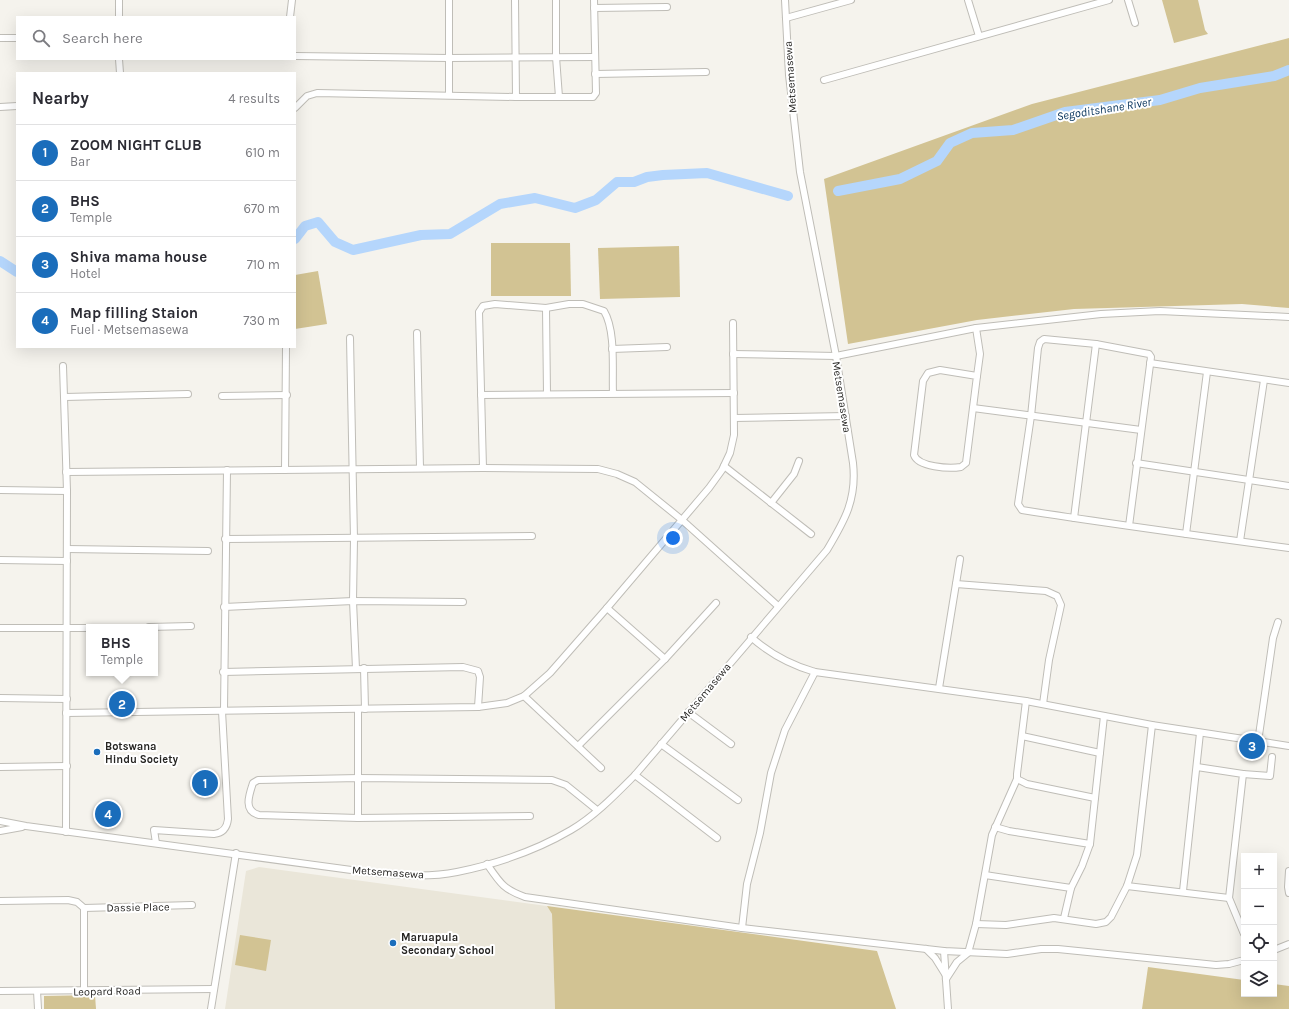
<!DOCTYPE html>
<html lang="en">
<head>
<meta charset="utf-8">
<style>
	body { margin:0; font-family:Karla,sans-serif; background:#f2f2f3; color:#2b2b33 }
	.controls { position:absolute; right:12px; bottom:12px; display:grid; overflow:hidden; border-radius:0px; box-shadow:0 4px 16px #0002 }
	.controls button { width:36px; height:36px; display:grid; place-items:center; padding:0; border:0; border-bottom:1px solid #e1e1e2; background:#fff; color:#2b2b33; font:20px sans-serif }
	.you { position:absolute; left:673px; top:538px; width:14px; height:14px; margin:-10px; border:3px solid #fff; border-radius:50%; background:#1a73e8; box-shadow:0 0 0 6px #1a73e833 }
	.badge { display:grid; place-items:center; width:26px; height:26px; border-radius:50%; background:#1a6dbb; color:#fff; font-size:13px; font-weight:700 }
	.pin { position:absolute; translate:-50% -50%; border:2px solid #fff; box-shadow:0 1px 4px #0006 }
	.popup { position:absolute; left:86px; top:624px; width:72px; height:52px; box-sizing:border-box; display:grid; place-content:center; border-radius:0px; background:#fff; filter:drop-shadow(0 1px 3px #0005); font-size:13px; white-space:nowrap; color:#7c7c81 }
	.popup b { font-size:15px; color:#2b2b33 }
	.popup::after { content:''; position:absolute; left:50%; top:100%; margin-left:-8px; border:8px solid transparent; border-top-color:#fff }
	.list { margin:0; padding:0; list-style:none }
	h2 { display:flex; justify-content:space-between; align-items:center; height:52px; margin:0; padding:0 16px; font-size:17px }
	h2 small { font-size:13px; font-weight:400; color:#7c7c81 }
	.list li { display:grid; grid-template-columns:26px 1fr auto; gap:12px; align-items:center; box-sizing:border-box; height:56px; padding:0 16px; border-top:1px solid #e1e1e2 }
	.list b { display:block; font-size:15px; white-space:nowrap }
	.list p { margin:0; font-size:13px; white-space:nowrap; color:#7c7c81 }
	.list em { font-size:13px; font-style:normal; color:#7c7c81 }
	.icon { flex:none; width:22px; height:22px; fill:none; stroke:currentColor; stroke-width:2; stroke-linecap:round; stroke-linejoin:round }
	.map { position:relative; flex:none; width:1289px; height:1009px; overflow:hidden }
	.search { position:absolute; background:#fff; box-shadow:0 4px 16px #0002; left:16px; top:16px; width:280px; height:44px; display:flex; align-items:center; gap:10px; box-sizing:border-box; padding:0 14px; border-radius:0px; color:#7c7c81; font-size:15px }
	.panel { position:absolute; background:#fff; box-shadow:0 4px 16px #0002; left:16px; top:72px; width:280px; height:276px; border-radius:0px }
	.map>svg:first-child { display:block }
</style>
</head>
<body>
<div class="map">
<svg width="1289" height="1009" viewBox="0 0 1289 1009">
	<rect width="100%" height="100%" fill="#f5f3ed"/>
	<path fill="#eae6d9" d="M259 867 547 906 552 914 555 1009H225L246 871Z"/>
	<g fill="#d2c393">
		<path d="M1162 0H1198L1205 30 1208 34 1174 43Z"/>
		<path d="M1289 38V308L1242 304 1074 309 977 320 848 344 824 179 1032 104Z"/>
		<path d="M491 243H570L571 296H491Z"/>
		<path d="M679 246 680 297 600 299 598 248Z"/>
		<path d="M318 271 327 324 295 329V275Z"/>
		<path d="M547 906 877 951 896 1009H555L552 914Z"/>
		<path d="M240 935 271 940 266 971 235 965Z"/>
		<path d="M1148 967 1244 980V994H1274V984L1289 986V1009H1142Z"/>
		<path d="M95 995 96 1009H44V996Z"/>
	</g>
	<g fill="none" stroke-linecap="round" stroke-linejoin="round">
		<g stroke="#b5d6fc" stroke-width="10">
			<path d="M838 191 900 179 937 161 950 143 972 133 1013 130 1065 112 1160 100 1200 88 1274 76 1289 70"/>
			<path d="M295 239 305 226 318 222 335 242 353 250 421 235 450 234 500 204 535 198 575 208 596 200 617 182H634L647 177 663 175 707 173 788 196"/>
			<path d="M0 261 17 272"/>
		</g>
		<defs>
			<g id="minor">
				<path d="M119 0V17"/>
				<path d="M449 0V95"/>
				<path d="M515 0 516 97"/>
				<path d="M556 0V57L559 97"/>
				<path d="M968 0 979 36"/>
				<path d="M1128 0 1135 23"/>
				<path d="M594 8 667 7"/>
				<path d="M290 17 292 0"/>
				<path d="M786 18 851 0"/>
				<path d="M0 38H17"/>
				<path d="M295 56 449 58 595 57"/>
				<path d="M119 59 120 73"/>
				<path d="M595 74 706 72"/>
				<path d="M824 80 1109 0"/>
				<path d="M0 107 17 106"/>
				<path d="M295 108 307 96 317 93 516 97H593L596 93 594 0"/>
				<path d="M546 308 547 394"/>
				<path d="M976 328 980 354 977 376"/>
				<path d="M417 333 420 468"/>
				<path d="M350 338 354 539 353 601 356 669"/>
				<path d="M612 349 667 347"/>
				<path d="M733 354 836 356 976 328 1101 314 1160 311 1289 317"/>
				<path d="M1150 363 1289 383"/>
				<path d="M63 366 67 491 66 832"/>
				<path d="M940 370 977 376 966 463 961 467C949 469 918 467 914 455L923 381 928 373Z"/>
				<path d="M481 395 734 393"/>
				<path d="M222 396 287 395"/>
				<path d="M65 397 188 394"/>
				<path d="M973 408 1141 430"/>
				<path d="M734 418 846 416"/>
				<path d="M1136 463 1289 486"/>
				<path d="M724 466 811 534"/>
				<path d="M483 468 479 312 483 306 495 304 546 308 569 304H583L604 311C616 331 612 370 613 393"/>
				<path d="M285 470 286 347"/>
				<path d="M66 472 483 468 598 469 617 474 635 482 682 520 778 606"/>
				<path d="M0 490 67 491"/>
				<path d="M771 503 794 474 799 461"/>
				<path d="M1074 518 1096 344"/>
				<path d="M1129 526 1151 357 1149 354 1096 344 1044 339 1040 342 1038 348 1031 416 1018 504 1022 510C1111 524 1200 536 1289 548"/>
				<path d="M1186 534 1207 372"/>
				<path d="M225 539 532 536"/>
				<path d="M1240 541 1264 380"/>
				<path d="M67 549 208 551"/>
				<path d="M0 560 67 561"/>
				<path d="M956 584 1046 591 1057 596 1061 605 1049 660 1043 704"/>
				<path d="M224 607 353 601 463 602"/>
				<path d="M607 608 665 659"/>
				<path d="M149 627 191 626"/>
				<path d="M0 628H89"/>
				<path d="M751 637C770 654 791 665 815 672L1026 701 1152 725 1289 746"/>
				<path d="M364 668 365 709"/>
				<path d="M223 672 463 667 478 671 480 677 478 707"/>
				<path d="M939 688 960 559"/>
				<path d="M524 696 601 768"/>
				<path d="M0 698 67 699"/>
				<path d="M1026 701 1017 774V779L1027 784 1095 798"/>
				<path d="M358 709V818"/>
				<path d="M224 710 227 470"/>
				<path d="M688 712 731 744"/>
				<path d="M66 713 478 707 507 703 524 696 550 673 607 608 709 488 722 470 730 453 734 435 733 323"/>
				<path d="M1022 736 1100 753"/>
				<path d="M1258 742 1273 638 1278 622"/>
				<path d="M661 744 738 800"/>
				<path d="M578 746 665 659 716 603"/>
				<path d="M0 767 67 766"/>
				<path d="M1197 767 1243 774 1229 898 1244 934"/>
				<path d="M1243 774 1270 776 1272 757"/>
				<path d="M635 775 717 838"/>
				<path d="M530 816 358 818 259 815C243 811 249 795 253 783L258 780 359 778 552 780 566 785 597 810"/>
				<path d="M0 821 26 826 366 872C395 875 428 878 457 872 496 864 537 850 571 830 595 816 616 794 635 775L827 550C845 520 857 499 853 463L836 356 800 172 789 75 785 0"/>
				<path d="M995 827 1009 831 1090 844"/>
				<path d="M0 831 22 827"/>
				<path d="M156 843 154 830 214 834C223 833 227 828 228 819L222 711"/>
				<path d="M487 864C500 883 503 889 525 897L742 928 944 951 1007 954 1041 949H1058L1216 965 1229 964 1244 960"/>
				<path d="M1289 871 1288 887 1289 893"/>
				<path d="M985 875 1071 888"/>
				<path d="M1127 886 1229 898"/>
				<path d="M1183 891 1200 733"/>
				<path d="M0 901 68 900 77 902 84 908"/>
				<path d="M84 908 192 905"/>
				<path d="M84 908V991"/>
				<path d="M1064 918 1071 888 1082 866 1090 844 1104 716"/>
				<path d="M976 924 1006 925 1054 918 1096 924 1106 922 1111 917 1127 886 1137 855 1152 725"/>
				<path d="M742 928 747 884 760 833 771 773 785 730 815 672"/>
				<path d="M926 949 935 958 945 974"/>
				<path d="M1274 950 1289 944"/>
				<path d="M944 951 948 1009"/>
				<path d="M946 979 957 962 968 953 976 924 992 835 1017 779"/>
				<path d="M0 991 214 989"/>
				<path d="M37 991 38 1009"/>
				<path d="M211 1009 236 853"/>
			</g>
		</defs>
		<use href="#minor" stroke="#bfbdb7" stroke-width="8"/>
		<use href="#minor" stroke="#fff" stroke-width="6"/>
	</g>
	<g fill="#1a6dbb" stroke="#fff" stroke-width="1.5">
		<circle cx="97" cy="752" r="4"/>
		<circle cx="393" cy="943" r="4"/>
	</g>
	<g text-anchor="middle" stroke-width="4" stroke-linejoin="round" paint-order="stroke">
		<g font-size="11" fill="#262523" stroke="#fff">
			<text transform="translate(790 77) rotate(-94)" y="4">Metsemasewa</text>
			<text transform="translate(842 397) rotate(81)" y="4">Metsemasewa</text>
			<text transform="translate(705 692) rotate(-50)" y="4">Metsemasewa</text>
			<text transform="translate(388 872) rotate(4)" y="4">Metsemasewa</text>
			<text transform="translate(138 907) rotate(-1)" y="4">Dassie Place</text>
			<text transform="translate(107 991) rotate(-1)" y="4">Leopard Road</text>
		</g>
		<g font-size="11" font-weight="bold" fill="#262523" stroke="#fff" text-anchor="start">
			<text x="105" y="750">Botswana<tspan x="105" dy="13">Hindu Society</tspan></text>
			<text x="401" y="941">Maruapula<tspan x="401" dy="13">Secondary School</tspan></text>
		</g>
		<g font-size="12" font-style="italic" fill="#033059" stroke="#fff">
			<text transform="translate(1104 109) rotate(-9)" y="4">Segoditshane River</text>
		</g>
	</g>
</svg>
<div class="controls">
<button>+</button>
<button>−</button>
<button><svg class="icon" aria-label="locate" viewBox="0 0 24 24"><circle cx="12" cy="12" r="6"/><path d="M12 2v4M12 18v4M2 12h4M18 12h4"/></svg></button>
<button><svg class="icon" aria-label="layers" viewBox="0 0 24 24"><path d="M12 4l9 5-9 5-9-5zM3 14l9 5 9-5"/></svg></button>
</div>
<div class="you"></div>
<div class="pin badge" style="left:205px;top:783px">1</div>
<div class="pin badge" style="left:122px;top:704px">2</div>
<div class="popup"><b>BHS</b>Temple</div>
<div class="pin badge" style="left:1252px;top:746px">3</div>
<div class="pin badge" style="left:108px;top:814px">4</div>
<div class="search"><svg class="icon" aria-label="search" viewBox="0 0 24 24"><circle cx="10" cy="10" r="6"/><path d="M15 15l6 6"/></svg>Search here</div>
<section class="panel">
<h2>Nearby<small>4 results</small></h2>
<ul class="list">
<li><span class="badge">1</span><div><b>ZOOM NIGHT CLUB</b><p>Bar</p></div><em>610 m</em></li>
<li><span class="badge">2</span><div><b>BHS</b><p>Temple</p></div><em>670 m</em></li>
<li><span class="badge">3</span><div><b>Shiva mama house</b><p>Hotel</p></div><em>710 m</em></li>
<li><span class="badge">4</span><div><b>Map filling Staion</b><p>Fuel · Metsemasewa</p></div><em>730 m</em></li>
</ul>
</section>
</div>
</body>
</html>
